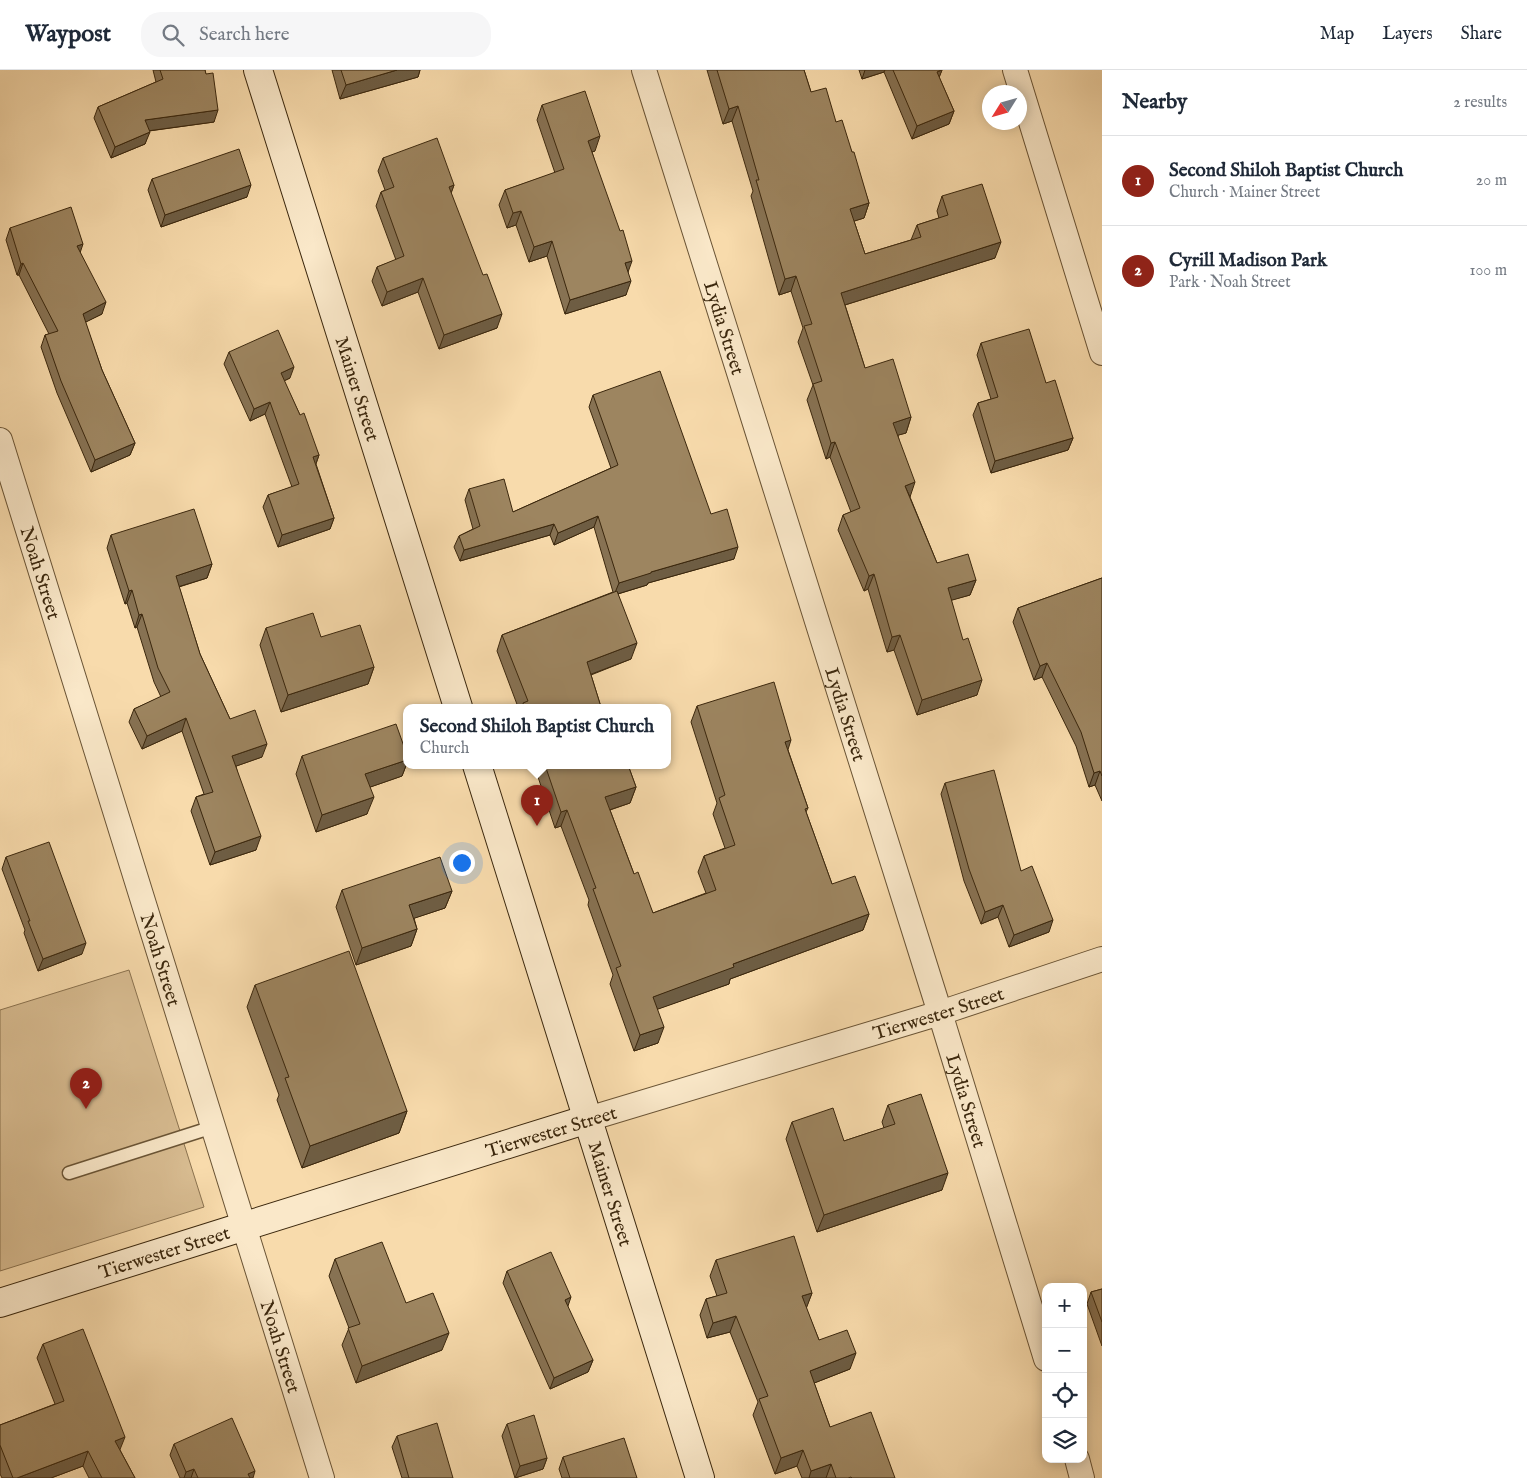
<!DOCTYPE html>
<html lang="en">
<head>
<meta charset="utf-8">
<style>
	body { margin:0; font-family:"IM FELL English",serif; background:#f6f6f7; color:#1f2937 }
	.controls { position:absolute; right:15px; bottom:15px; display:grid; overflow:hidden; border-radius:10px; box-shadow:0 2px 12px #0003 }
	.controls button { width:45px; height:45px; display:grid; place-items:center; padding:0; border:0; border-bottom:1px solid #e0e1e3; background:#fff; color:#1f2937; font:25px sans-serif }
	.compass { position:absolute; left:982px; top:15px; width:45px; height:45px; border-radius:50%; background:#fff; box-shadow:0 2px 12px #0003; rotate:233deg }
	.you { position:absolute; left:461px; top:792px; width:18px; height:18px; margin:-12px; border:4px solid #fff; border-radius:50%; background:#1a73e8; box-shadow:0 0 0 8px #1a73e833 }
	.badge { display:grid; place-items:center; width:32px; height:32px; border-radius:50%; background:#8f2418; color:#fff; font-size:16px; font-weight:700 }
	.pin { position:absolute; translate:-50% -41px; filter:drop-shadow(0 1px 2px #0008) }
	.pin::after { content:''; position:absolute; top:26px; width:18px; height:15px; background:inherit; clip-path:polygon(0 0,100% 0,50% 100%) }
	.popup { position:absolute; left:403px; top:634px; width:268px; height:65px; box-sizing:border-box; display:grid; place-content:center; border-radius:10px; background:#fff; filter:drop-shadow(0 1px 4px #0005); font-size:16px; white-space:nowrap; color:#747a83 }
	.popup b { font-size:19px; color:#1f2937 }
	.popup::after { content:''; position:absolute; left:50%; top:100%; margin-left:-10px; border:10px solid transparent; border-top-color:#fff }
	.list { margin:0; padding:0; list-style:none }
	h2 { display:flex; justify-content:space-between; align-items:center; height:65px; margin:0; padding:0 20px; font-size:21px }
	h2 small { font-size:16px; font-weight:400; color:#747a83 }
	.list li { display:grid; grid-template-columns:32px 1fr auto; gap:15px; align-items:center; box-sizing:border-box; height:90px; padding:0 20px; border-top:1px solid #e0e1e3 }
	.list b { display:block; font-size:19px; white-space:nowrap }
	.list p { margin:0; font-size:16px; white-space:nowrap; color:#747a83 }
	.list em { font-size:16px; font-style:normal; color:#747a83 }
	.icon { flex:none; width:28px; height:28px; fill:none; stroke:currentColor; stroke-width:2; stroke-linecap:round; stroke-linejoin:round }
	.map { position:relative; flex:none; width:1102px; height:1408px; overflow:hidden }
	header { display:flex; align-items:center; gap:30px; box-sizing:border-box; height:70px; padding:0 25px; background:#fff; border-bottom:1px solid #e0e1e3 }
	header strong { font-size:24px }
	nav { display:flex; gap:28px; margin-inline-start:auto; font-size:18px }
	.search { width:350px; height:45px; background:#f6f6f7; display:flex; align-items:center; gap:12px; box-sizing:border-box; padding:0 18px; border-radius:20px; color:#747a83; font-size:19px }
	main { display:flex }
	aside { flex:1; background:#fff }
	.map>svg:first-child { display:block }
</style>
</head>
<body>
<header>
<strong>Waypost</strong>
<div class="search"><svg class="icon" aria-label="search" viewBox="0 0 24 24"><circle cx="10" cy="10" r="6"/><path d="M15 15l6 6"/></svg>Search here</div>
<nav><a>Map</a><a>Layers</a><a>Share</a></nav>
</header>
<main>
<div class="map">
<svg width="1102" height="1408" viewBox="0 0 1102 1408">
	<rect width="100%" height="100%" fill="#f8dbac"/>
	<filter id="stains"><feTurbulence type="fractalNoise" baseFrequency=".004" numOctaves="4"/><feColorMatrix values="0 0 0 0 .2 0 0 0 0 .09 0 0 0 0 .02 0 0 0 .5 -.17"/></filter>
	<radialGradient id="worn" r=".72"><stop offset=".6" stop-color="#630" stop-opacity="0"/><stop offset="1" stop-color="#630" stop-opacity=".3"/></radialGradient>
	<path fill="#d8bc91" stroke="#8a724f" d="M129 900 204 1137 0 1201V940Z"/>
	<g fill="none" stroke-linecap="round" stroke-linejoin="round">
		<defs>
			<path id="lane" d="M69 1103 213 1057"/>
			<g id="street">
				<path id="s1" d="M644 0 940 943 1046 1289"/>
				<path d="M1015 0 1102 283"/>
				<path id="s2" d="M0 370 322 1408"/>
				<path id="s3" d="M588 1049 940 943 1102 889"/>
				<path d="M1077 1389 1082 1408"/>
			</g>
			<g id="secondary">
				<path id="s4" d="M258 0 458 637"/>
				<path id="s5" d="M477 695 700 1408"/>
				<path id="s6" d="M0 1233C196 1172 392 1109 588 1049"/>
			</g>
		</defs>
		<use href="#lane" stroke="#6a5435" stroke-width="15"/>
		<use href="#street" stroke="#6a5435" stroke-width="26"/>
		<use href="#secondary" stroke="#3b270d" stroke-width="30"/>
		<use href="#lane" stroke="#fae8c9" stroke-width="12"/>
		<use href="#street" stroke="#fae8c9" stroke-width="24"/>
		<use href="#secondary" stroke="#fae8c9" stroke-width="28"/>
	</g>
	<g fill="#877253" stroke="#3b270d">
		<path d="M153 0H205L214 52 149 61 145 74 111 88 94 48 98 37 156 12Z"/>
		<path d="M332 0H420L418 7 340 29Z"/>
		<path d="M707 0H804L811 22 836 52 852 82 869 133 864 148 854 151 865 184 911 170 917 155 939 148 937 141 942 126 995 188 845 235 865 298 911 347 906 363 898 365 910 427 937 493 976 510 970 525 951 530 977 625 917 645 894 580 887 582 868 519 864 521 838 460 843 445 851 442 830 387 826 389 807 330 813 315 798 272 803 258 791 221 779 225 751 126 753 121 732 51 723 54Z"/>
		<path d="M859 0H942L939 7 954 41 949 54 912 69 884 2 862 9Z"/>
		<path d="M542 35 595 81 592 82 628 202 626 225 565 244 547 186 529 192 516 155 507 158 499 135 505 120 555 103 537 50Z"/>
		<path d="M383 88 454 115 451 123 497 258 439 279 418 222 382 236 372 211 377 197 396 190 376 136 381 122 385 120 378 101Z"/>
		<path d="M152 109 247 127 161 157 148 120Z"/>
		<path d="M10 158 80 182 102 244 85 252 102 300 135 373 130 385 91 402 57 323 41 277 45 265 49 264 19 205H17L6 170Z"/>
		<path d="M981 273 1046 313 1073 368 1068 380 991 403 973 345 978 333 991 329 977 285Z"/>
		<path d="M229 282 290 308 284 311 300 345 319 385 316 394 334 448 330 459 278 477 263 437 268 425 292 417 265 344 250 351 224 294Z"/>
		<path d="M593 325 711 444 734 489 648 513 647 515 618 524 631 589 591 605 601 637H518L497 581 502 565 613 522 594 457 554 475 550 465 460 491 454 477 459 466 473 459 465 430 469 419 513 442 611 398 589 337Z"/>
		<path d="M111 465 212 494 207 508 179 517 200 584 230 649 262 687 236 696 256 780 210 795 191 741 196 727 204 724 182 661 142 679 129 652 134 639 161 627 154 612 137 557 135 558 127 533 125 534 107 478Z"/>
		<path d="M1102 508V731L1095 715 1089 717 1076 676 1042 607 1034 610 1013 552 1018 538Z"/>
		<path d="M266 558 321 567 374 597 368 614 281 642 260 575Z"/>
		<path d="M697 636 788 680 808 738 806 742 832 814 869 844 863 860 730 909 729 914 657 939 658 973 634 981 610 914 613 905 588 835 589 830 561 756 555 758 534 695H628L636 717 630 733 610 740 634 804 653 843 706 823 698 802 704 786 725 778 713 744 717 733 691 652Z"/>
		<path d="M407 685V693L402 706 370 717 367 744 316 762 296 704 302 686Z"/>
		<path d="M945 713 1021 801 1049 862 1009 877 998 847 981 854 964 811 941 724Z"/>
		<path d="M6 787 82 884 38 901 24 863 25 860 2 799Z"/>
		<path d="M342 820 452 821 445 838 414 848 417 859 411 876 356 895 336 837Z"/>
		<path d="M255 915 407 1041 399 1063 302 1098 277 1030 279 1025 247 937Z"/>
		<path d="M888 1035 942 1120 817 1162 786 1069 792 1052 844 1071 884 1058 882 1052Z"/>
		<path d="M335 1189 406 1233 442 1280 356 1313 342 1275 349 1258 329 1206Z"/>
		<path d="M716 1190 812 1223 806 1238 819 1270 850 1299 814 1313 830 1357 895 1408H802L797 1396 775 1404 753 1345 758 1332 730 1262 707 1268 700 1245 706 1229 717 1226 710 1206Z"/>
		<path d="M507 1201 593 1290 588 1302 550 1319 503 1213Z"/>
		<path d="M1102 1219V1276L1087 1234 1091 1222Z"/>
		<path d="M43 1274 120 1380 135 1408H89L83 1396 51 1408H2L0 1404V1355L55 1334 37 1288Z"/>
		<path d="M507 1354 547 1388 543 1399 515 1408 502 1366Z"/>
		<path d="M397 1366 453 1408H402L392 1377Z"/>
		<path d="M174 1374 253 1408H180L170 1385Z"/>
		<path d="M563 1387 637 1408H562L559 1399Z"/>
	</g>
	<g fill="#6e5d43" stroke="#3b270d">
		<path d="M397 0H420L418 7 340 29 346 15Z"/>
		<path d="M865 0H885L884 2 862 9Z"/>
		<path d="M942 0 937 13V2Z"/>
		<path d="M738 36 732 51 723 54 729 39Z"/>
		<path d="M218 40 214 52 140 62 145 50Z"/>
		<path d="M954 41 949 54 912 69 917 56Z"/>
		<path d="M150 62 145 74 111 88 115 77Z"/>
		<path d="M600 66 595 81 582 85 588 71Z"/>
		<path d="M251 115 247 127 161 157 165 145Z"/>
		<path d="M454 115 449 129V117Z"/>
		<path d="M869 133 864 148 845 154 850 139Z"/>
		<path d="M521 141 516 155 507 158 513 143Z"/>
		<path d="M552 171 547 186 529 192 534 177Z"/>
		<path d="M1001 172 995 188 835 238 841 223Z"/>
		<path d="M83 174 79 186 77 176Z"/>
		<path d="M632 191 627 205 625 193Z"/>
		<path d="M23 193 19 205H17L21 194Z"/>
		<path d="M796 206 791 221 779 225 785 209Z"/>
		<path d="M423 208 418 222 382 236 387 222Z"/>
		<path d="M631 211 626 225 565 244 570 230Z"/>
		<path d="M106 232 102 244 78 256 83 244Z"/>
		<path d="M502 244 497 258 439 279 444 265Z"/>
		<path d="M294 297 290 308 277 314 281 303Z"/>
		<path d="M270 332 265 344 250 351 254 339Z"/>
		<path d="M911 347 906 363 888 368 893 353Z"/>
		<path d="M1073 368 1068 380 991 403 995 391Z"/>
		<path d="M835 372 830 387 826 389 831 373Z"/>
		<path d="M135 373 130 385 91 402 95 390Z"/>
		<path d="M319 385 315 396 313 387Z"/>
		<path d="M915 412 910 427 905 416Z"/>
		<path d="M598 446 594 457 554 475 558 463Z"/>
		<path d="M334 448 330 459 278 477 282 465Z"/>
		<path d="M554 454 550 465 460 491 464 480Z"/>
		<path d="M738 477 734 489 648 513 647 515 614 525 619 513 651 502Z"/>
		<path d="M212 494 207 508 171 519 176 506Z"/>
		<path d="M874 504 868 519 864 521 869 506Z"/>
		<path d="M976 510 970 525 942 533 948 518Z"/>
		<path d="M132 520 127 533 125 534 129 521Z"/>
		<path d="M142 544 137 557 135 558 139 545Z"/>
		<path d="M900 565 894 580 887 582 892 567Z"/>
		<path d="M637 573 631 589 581 608 587 592Z"/>
		<path d="M1047 593 1042 607 1034 610 1040 596Z"/>
		<path d="M374 597 368 614 281 642 288 625Z"/>
		<path d="M982 610 977 625 917 645 922 630Z"/>
		<path d="M186 648 182 661 142 679 147 666Z"/>
		<path d="M791 670 786 686 785 672Z"/>
		<path d="M267 674 262 687 228 699 232 686Z"/>
		<path d="M407 690V693L402 706 359 721 365 704Z"/>
		<path d="M1100 701 1095 715 1089 717 1094 703Z"/>
		<path d="M636 717 630 733 600 743 605 727Z"/>
		<path d="M374 727 367 744 316 762 322 745Z"/>
		<path d="M567 740 561 756 555 758 561 742Z"/>
		<path d="M261 766 256 780 210 795 215 782Z"/>
		<path d="M452 821 445 838 403 852 409 835Z"/>
		<path d="M1003 835 998 847 981 854 985 842Z"/>
		<path d="M869 844 863 860 730 909 729 914 647 943 653 927 733 894Z"/>
		<path d="M1053 850 1049 862 1009 877 1014 865Z"/>
		<path d="M417 859 411 876 356 895 362 878Z"/>
		<path d="M86 873 82 884 38 901 43 889Z"/>
		<path d="M664 957 658 973 634 981 640 965Z"/>
		<path d="M407 1041 399 1063 302 1098 310 1076Z"/>
		<path d="M948 1103 942 1120 817 1162 824 1145Z"/>
		<path d="M812 1223 806 1239 802 1226Z"/>
		<path d="M571 1227 567 1239 565 1230Z"/>
		<path d="M736 1246 730 1262 707 1268 713 1253Z"/>
		<path d="M449 1263 442 1280 356 1313 362 1296Z"/>
		<path d="M856 1283 850 1299 804 1317 810 1301Z"/>
		<path d="M593 1290 588 1302 550 1319 554 1308Z"/>
		<path d="M125 1367 119 1382 115 1371Z"/>
		<path d="M803 1380 797 1396 775 1404 781 1388Z"/>
		<path d="M88 1381 83 1396 51 1408H17Z"/>
		<path d="M547 1388 543 1399 515 1408 520 1396Z"/>
		<path d="M831 1394 826 1408H809L811 1401Z"/>
		<path d="M194 1399 191 1408H184L186 1402Z"/>
		<path d="M255 1401 253 1408H247L248 1404Z"/>
	</g>
	<g fill="#9d8560" stroke="#3b270d">
		<path d="M160 0H205L206 4 213 3 218 40 145 50 150 62 115 77 98 37 163 9Z"/>
		<path d="M341 0H397L346 15Z"/>
		<path d="M717 0H804L811 22 826 18 836 52 842 50 852 82H854L869 133 850 139 865 184 921 167 917 155 948 145 942 126 982 114 1001 172 841 223 865 298 893 289 911 347 893 353 915 412 905 416 937 493 968 484 976 510 948 518 963 570 968 568 982 610 922 630 900 565 892 567 874 504 869 506 843 445 860 438 835 372 831 373 813 314 822 311 804 256 812 254 796 206 785 209 756 110H759L738 36 729 39Z"/>
		<path d="M893 0H941L937 2 954 41 917 56Z"/>
		<path d="M585 21 600 66 588 71 620 161 623 160 632 191 625 193 631 211 570 230 552 171 534 177 521 141 513 143 505 120 564 99 542 35Z"/>
		<path d="M437 68 454 115 449 117 483 205 487 204 502 244 444 265 423 208 387 222 377 197 404 186 381 122 394 117 383 88Z"/>
		<path d="M239 79 251 115 165 145 152 109Z"/>
		<path d="M71 137 83 174 77 176 106 232 83 244 102 300 135 373 95 390 61 311 45 265 58 261 23 193 21 194 10 158Z"/>
		<path d="M1029 259 1046 313 1055 310 1073 368 995 391 978 333 998 327 981 273Z"/>
		<path d="M278 260 294 297 281 303 300 345 304 343 319 385 313 387 334 448 282 465 268 425 299 414 270 332 254 339 229 282Z"/>
		<path d="M660 301 711 444 727 439 738 477 651 502V503L619 513 598 446 558 463 554 454 464 480 459 466 480 456 469 419 504 409 513 442 618 395 593 325Z"/>
		<path d="M194 439 212 494 176 506 200 584 230 649 255 640 267 674 232 686 261 766 215 782 196 727 213 722 186 648 147 666 134 639 170 622 158 598 142 544 139 545 132 520 129 521 111 465Z"/>
		<path d="M1102 508V706L1100 701 1094 703 1081 662 1047 593 1040 596 1018 538Z"/>
		<path d="M617 521 637 573 587 592 601 637H524L523 633 528 631 502 565Z"/>
		<path d="M313 543 321 567 360 555 374 597 288 625 266 558Z"/>
		<path d="M774 612 791 670 785 672 808 738 805 739 832 814 855 806 869 844 733 894 734 897 653 927 664 957 640 965 616 898 621 896 593 819 596 818 567 740 561 742 545 695H628L636 717 605 727 634 804 638 802 653 843 716 820 704 786 735 775 719 728 725 725 697 636Z"/>
		<path d="M396 654 407 685V690L365 704 374 727 322 745 302 686Z"/>
		<path d="M994 700 1021 801 1032 796 1053 850 1014 865 1003 835 985 842 969 799 945 713Z"/>
		<path d="M49 772 86 873 43 889 28 851H30L6 787Z"/>
		<path d="M440 787 452 821 409 835 417 859 362 878 342 820Z"/>
		<path d="M349 881 407 1041 310 1076 285 1008 289 1007 255 915Z"/>
		<path d="M921 1024 948 1103 824 1145 792 1052 833 1038 844 1071 895 1054 888 1035Z"/>
		<path d="M794 1166 812 1223 802 1226 819 1270 847 1260 856 1283 810 1301 830 1357 871 1342 895 1408H852L851 1407 848 1408H836L831 1394 811 1401 803 1380 781 1388 759 1329 768 1326 736 1246 713 1253 706 1229 727 1223 716 1190Z"/>
		<path d="M382 1172 406 1233 433 1223 449 1263 362 1296 348 1258 360 1254 335 1189Z"/>
		<path d="M551 1182 571 1227 565 1230 593 1290 554 1308 507 1201Z"/>
		<path d="M1102 1219V1252L1091 1222Z"/>
		<path d="M83 1259 125 1367 115 1371 135 1408H102L88 1381 17 1408H13L0 1375V1355L64 1331 43 1274Z"/>
		<path d="M534 1345 547 1388 520 1396 507 1354Z"/>
		<path d="M232 1348 255 1401 248 1404 250 1408H198L194 1399 186 1402 174 1374Z"/>
		<path d="M437 1353 453 1408H409L397 1366Z"/>
		<path d="M624 1368 637 1408H570L563 1387Z"/>
	</g>
	<g text-anchor="middle" stroke-width="4" stroke-linejoin="round" paint-order="stroke">
		<g font-size="19" fill="#3b270d" stroke="#fae8c9">
			<text dy="7" stroke="none"><textPath href="#s1" startOffset="270">Lydia Street</textPath></text>
			<text dy="7" stroke="none"><textPath href="#s4" startOffset="334">Mainer Street</textPath></text>
			<text dy="7" stroke="none"><textPath href="#s2" startOffset="139">Noah Street</textPath></text>
			<text dy="7" stroke="none"><textPath href="#s1" startOffset="675">Lydia Street</textPath></text>
			<text dy="7" stroke="none"><textPath href="#s2" startOffset="544">Noah Street</textPath></text>
			<text dy="7" stroke="none"><textPath href="#s3" startOffset="366">Tierwester Street</textPath></text>
			<text dy="7" stroke="none"><textPath href="#s1" startOffset="1080">Lydia Street</textPath></text>
			<text transform="translate(551 1061) rotate(-17)" y="7">Tierwester Street</text>
			<text dy="7" stroke="none"><textPath href="#s5" startOffset="449">Mainer Street</textPath></text>
			<text dy="7" stroke="none"><textPath href="#s6" startOffset="172">Tierwester Street</textPath></text>
			<text dy="7" stroke="none"><textPath href="#s2" startOffset="949">Noah Street</textPath></text>
		</g>
	</g>
	<rect width="100%" height="100%" filter="url(#stains)"/>
	<rect width="100%" height="100%" fill="url(#worn)"/>
</svg>
<div class="controls">
<button>+</button>
<button>−</button>
<button><svg class="icon" aria-label="locate" viewBox="0 0 24 24"><circle cx="12" cy="12" r="6"/><path d="M12 2v4M12 18v4M2 12h4M18 12h4"/></svg></button>
<button><svg class="icon" aria-label="layers" viewBox="0 0 24 24"><path d="M12 4l9 5-9 5-9-5zM3 14l9 5 9-5"/></svg></button>
</div>
<svg class="compass" viewBox="-18 -18 36 36"><path d="M0-13l5 13h-10z" fill="#e53935"/><path d="M0 13l5-13h-10z" fill="#747a83"/></svg>
<div class="you"></div>
<div class="pin badge" style="left:537px;top:756px">1</div>
<div class="popup"><b>Second Shiloh Baptist Church</b>Church</div>
<div class="pin badge" style="left:86px;top:1039px">2</div>
</div>
<aside>
<h2>Nearby<small>2 results</small></h2>
<ul class="list">
<li><span class="badge">1</span><div><b>Second Shiloh Baptist Church</b><p>Church · Mainer Street</p></div><em>20 m</em></li>
<li><span class="badge">2</span><div><b>Cyrill Madison Park</b><p>Park · Noah Street</p></div><em>100 m</em></li>
</ul>
</aside>
</main>
</body>
</html>
